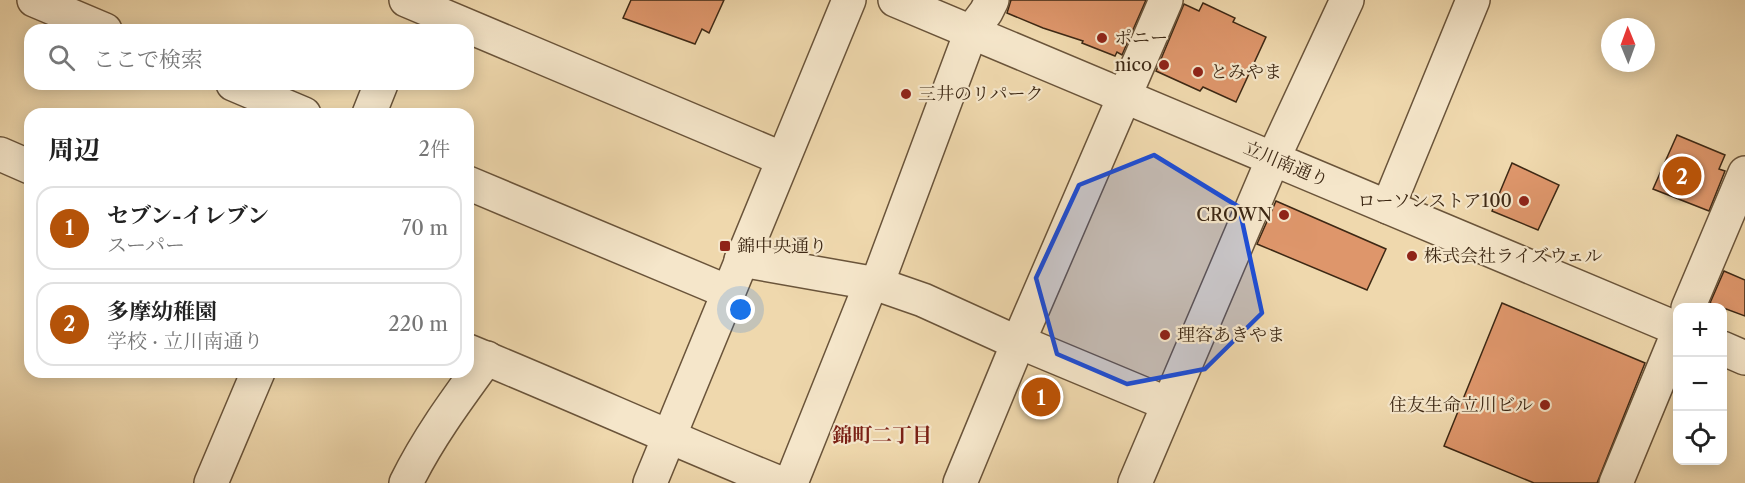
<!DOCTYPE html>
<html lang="ja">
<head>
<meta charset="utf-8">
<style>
	body { margin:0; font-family:"Libre Caslon Text","Noto Serif JP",serif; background:#f2f2f2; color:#222 }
	.controls { position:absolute; right:18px; bottom:18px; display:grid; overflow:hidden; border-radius:12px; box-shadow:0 3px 15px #0003 }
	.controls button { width:54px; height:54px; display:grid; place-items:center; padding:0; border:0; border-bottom:2px solid #e0e0e0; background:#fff; color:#222; font:30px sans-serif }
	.compass { position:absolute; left:1601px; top:18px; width:54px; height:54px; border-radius:50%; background:#fff; box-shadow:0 3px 15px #0003; rotate:359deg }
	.you { position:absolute; left:741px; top:310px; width:21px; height:21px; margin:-15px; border:4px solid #fff; border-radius:50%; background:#1a73e8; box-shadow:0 0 0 9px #1a73e833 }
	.badge { display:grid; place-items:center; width:39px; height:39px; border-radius:50%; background:#b45309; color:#fff; font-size:20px; font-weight:700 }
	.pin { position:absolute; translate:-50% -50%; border:3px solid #fff; box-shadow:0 2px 6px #0006 }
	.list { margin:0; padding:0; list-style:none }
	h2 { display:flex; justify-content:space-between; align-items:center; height:78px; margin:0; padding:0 24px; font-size:26px }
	h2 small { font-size:20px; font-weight:400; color:#767676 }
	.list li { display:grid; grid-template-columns:39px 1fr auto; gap:18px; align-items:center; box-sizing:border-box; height:84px; margin:0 12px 12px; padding:0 12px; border:2px solid #e0e0e0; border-radius:18px }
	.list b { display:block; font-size:22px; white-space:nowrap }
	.list p { margin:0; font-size:20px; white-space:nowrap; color:#767676 }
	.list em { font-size:20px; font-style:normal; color:#767676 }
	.icon { flex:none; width:33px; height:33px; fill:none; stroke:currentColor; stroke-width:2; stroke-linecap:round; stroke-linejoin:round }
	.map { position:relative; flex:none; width:1745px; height:483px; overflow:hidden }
	.search { position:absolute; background:#fff; box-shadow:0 3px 15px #0003; left:24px; top:24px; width:450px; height:66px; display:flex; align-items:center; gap:15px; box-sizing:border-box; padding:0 21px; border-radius:18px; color:#767676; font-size:22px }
	.panel { position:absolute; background:#fff; box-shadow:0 3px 15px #0003; left:24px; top:108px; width:450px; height:270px; border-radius:18px }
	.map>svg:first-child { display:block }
</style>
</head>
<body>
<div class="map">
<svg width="1745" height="483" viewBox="0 0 1745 483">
	<rect width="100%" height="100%" fill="#efd8ad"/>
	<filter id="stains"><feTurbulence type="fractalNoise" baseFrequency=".00333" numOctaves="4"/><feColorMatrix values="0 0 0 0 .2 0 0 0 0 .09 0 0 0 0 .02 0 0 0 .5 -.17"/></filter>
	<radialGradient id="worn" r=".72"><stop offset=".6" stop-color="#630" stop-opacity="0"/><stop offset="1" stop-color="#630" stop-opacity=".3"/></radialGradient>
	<g fill="#de966b" stroke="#3d2814" stroke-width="1.5">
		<path d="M631 0H724L709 33 702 29 695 44 623 18Z"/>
		<path d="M1011 0H1146L1122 55 1117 52 1115 56 1082 43 1083 41 1043 28 1007 13Z"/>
		<path d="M1203 3 1235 18 1233 22 1266 37 1236 102 1203 87 1200 91 1156 71 1184 4 1199 11Z"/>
		<path d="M1677 135 1725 155 1719 169 1725 171 1709 211 1653 189Z"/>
		<path d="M1512 163 1559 185 1538 230 1492 211Z"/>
		<path d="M1276 201 1386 249 1367 290 1257 244Z"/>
		<path d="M1724 271 1745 280V316L1710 303Z"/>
		<path d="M1502 303 1645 363 1597 483H1534L1444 446Z"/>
	</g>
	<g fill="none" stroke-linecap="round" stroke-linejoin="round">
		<defs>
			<g id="minor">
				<path d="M34 0 105 30"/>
				<path d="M406 0 783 159"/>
				<path d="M895 0 1678 329"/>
				<path d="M233 84 304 114"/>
				<path d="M369 114 381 84"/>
				<path d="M0 154 30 167"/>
				<path d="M468 183 728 292"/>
				<path d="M1388 207 1473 0"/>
				<path d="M741 260 877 284 923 300 1018 343 1029 346 1168 404"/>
				<path d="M1688 308 1745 173"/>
				<path d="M1722 348 1745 358"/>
				<path d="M468 351C573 394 676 441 780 483"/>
				<path d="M211 483 258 372"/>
				<path d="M406 483C428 438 457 399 487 358"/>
				<path d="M650 483 849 0"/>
				<path d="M791 483 868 291 877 284 971 32 986 12 992 0"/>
				<path d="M960 483 1018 343 1166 0"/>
				<path d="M1135 483 1273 159 1347 0"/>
				<path d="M1616 483 1678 333"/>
			</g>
		</defs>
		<use href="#minor" stroke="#6a543a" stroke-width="36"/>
		<use href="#minor" stroke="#f5e6ca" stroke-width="33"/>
	</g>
	<path fill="#1d4ed8" fill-opacity="0.2" stroke="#1d4ed8" stroke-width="4.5" stroke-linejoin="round" d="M1154 155 1239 207 1262 313 1205 369 1127 384 1057 354 1036 278 1079 185Z"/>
	<g fill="#8f2418" stroke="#f5e6ca" stroke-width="2">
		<circle cx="1102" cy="38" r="6"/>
		<circle cx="1164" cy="65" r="6"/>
		<circle cx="1198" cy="72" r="6"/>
		<circle cx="906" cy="94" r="6"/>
		<circle cx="1524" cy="201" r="6"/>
		<circle cx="1284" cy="215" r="6"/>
		<rect x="719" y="240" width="12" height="12" rx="3"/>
		<circle cx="1412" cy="256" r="6"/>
		<circle cx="1165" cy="335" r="6"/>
		<circle cx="1545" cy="405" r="6"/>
	</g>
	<g text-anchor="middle" stroke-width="4.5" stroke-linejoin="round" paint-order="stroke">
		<g font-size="18" fill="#3d2814" stroke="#f5e6ca" text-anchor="start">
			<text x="1114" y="44">ポニー</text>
			<text x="1152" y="71" text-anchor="end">nico</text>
			<text x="1210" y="78">とみやま</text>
			<text x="918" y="100">三井のリパーク</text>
			<text x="1512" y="207" text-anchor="end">ローソンストア100</text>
			<text x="1272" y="221" text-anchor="end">CROWN</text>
			<text x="737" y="252">錦中央通り</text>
			<text x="1424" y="262">株式会社ライズウェル</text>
			<text x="1177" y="341">理容あきやま</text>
			<text x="1533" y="411" text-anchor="end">住友生命立川ビル</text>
		</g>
		<g font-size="18" fill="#3d2814" stroke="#f5e6ca">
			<text transform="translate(1286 164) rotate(23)" y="6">立川南通り</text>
		</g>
		<g font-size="20" font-weight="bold" fill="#7a1f14" stroke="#f5e6ca">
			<text x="882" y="442">錦町二丁目</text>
		</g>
	</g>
	<rect width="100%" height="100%" filter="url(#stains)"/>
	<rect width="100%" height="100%" fill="url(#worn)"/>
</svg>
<div class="controls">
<button>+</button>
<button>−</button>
<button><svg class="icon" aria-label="locate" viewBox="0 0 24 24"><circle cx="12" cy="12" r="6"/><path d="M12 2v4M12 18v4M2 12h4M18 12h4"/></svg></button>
</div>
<svg class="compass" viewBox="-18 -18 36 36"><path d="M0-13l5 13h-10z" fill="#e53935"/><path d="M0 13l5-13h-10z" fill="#767676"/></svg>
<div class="you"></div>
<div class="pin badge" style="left:1041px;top:397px">1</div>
<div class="pin badge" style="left:1682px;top:176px">2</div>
<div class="search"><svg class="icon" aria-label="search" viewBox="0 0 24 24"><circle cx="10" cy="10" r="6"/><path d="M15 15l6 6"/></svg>ここで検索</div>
<section class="panel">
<h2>周辺<small>2件</small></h2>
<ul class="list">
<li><span class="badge">1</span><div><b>セブン-イレブン</b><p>スーパー</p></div><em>70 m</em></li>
<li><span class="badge">2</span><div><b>多摩幼稚園</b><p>学校 · 立川南通り</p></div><em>220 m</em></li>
</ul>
</section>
</div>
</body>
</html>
